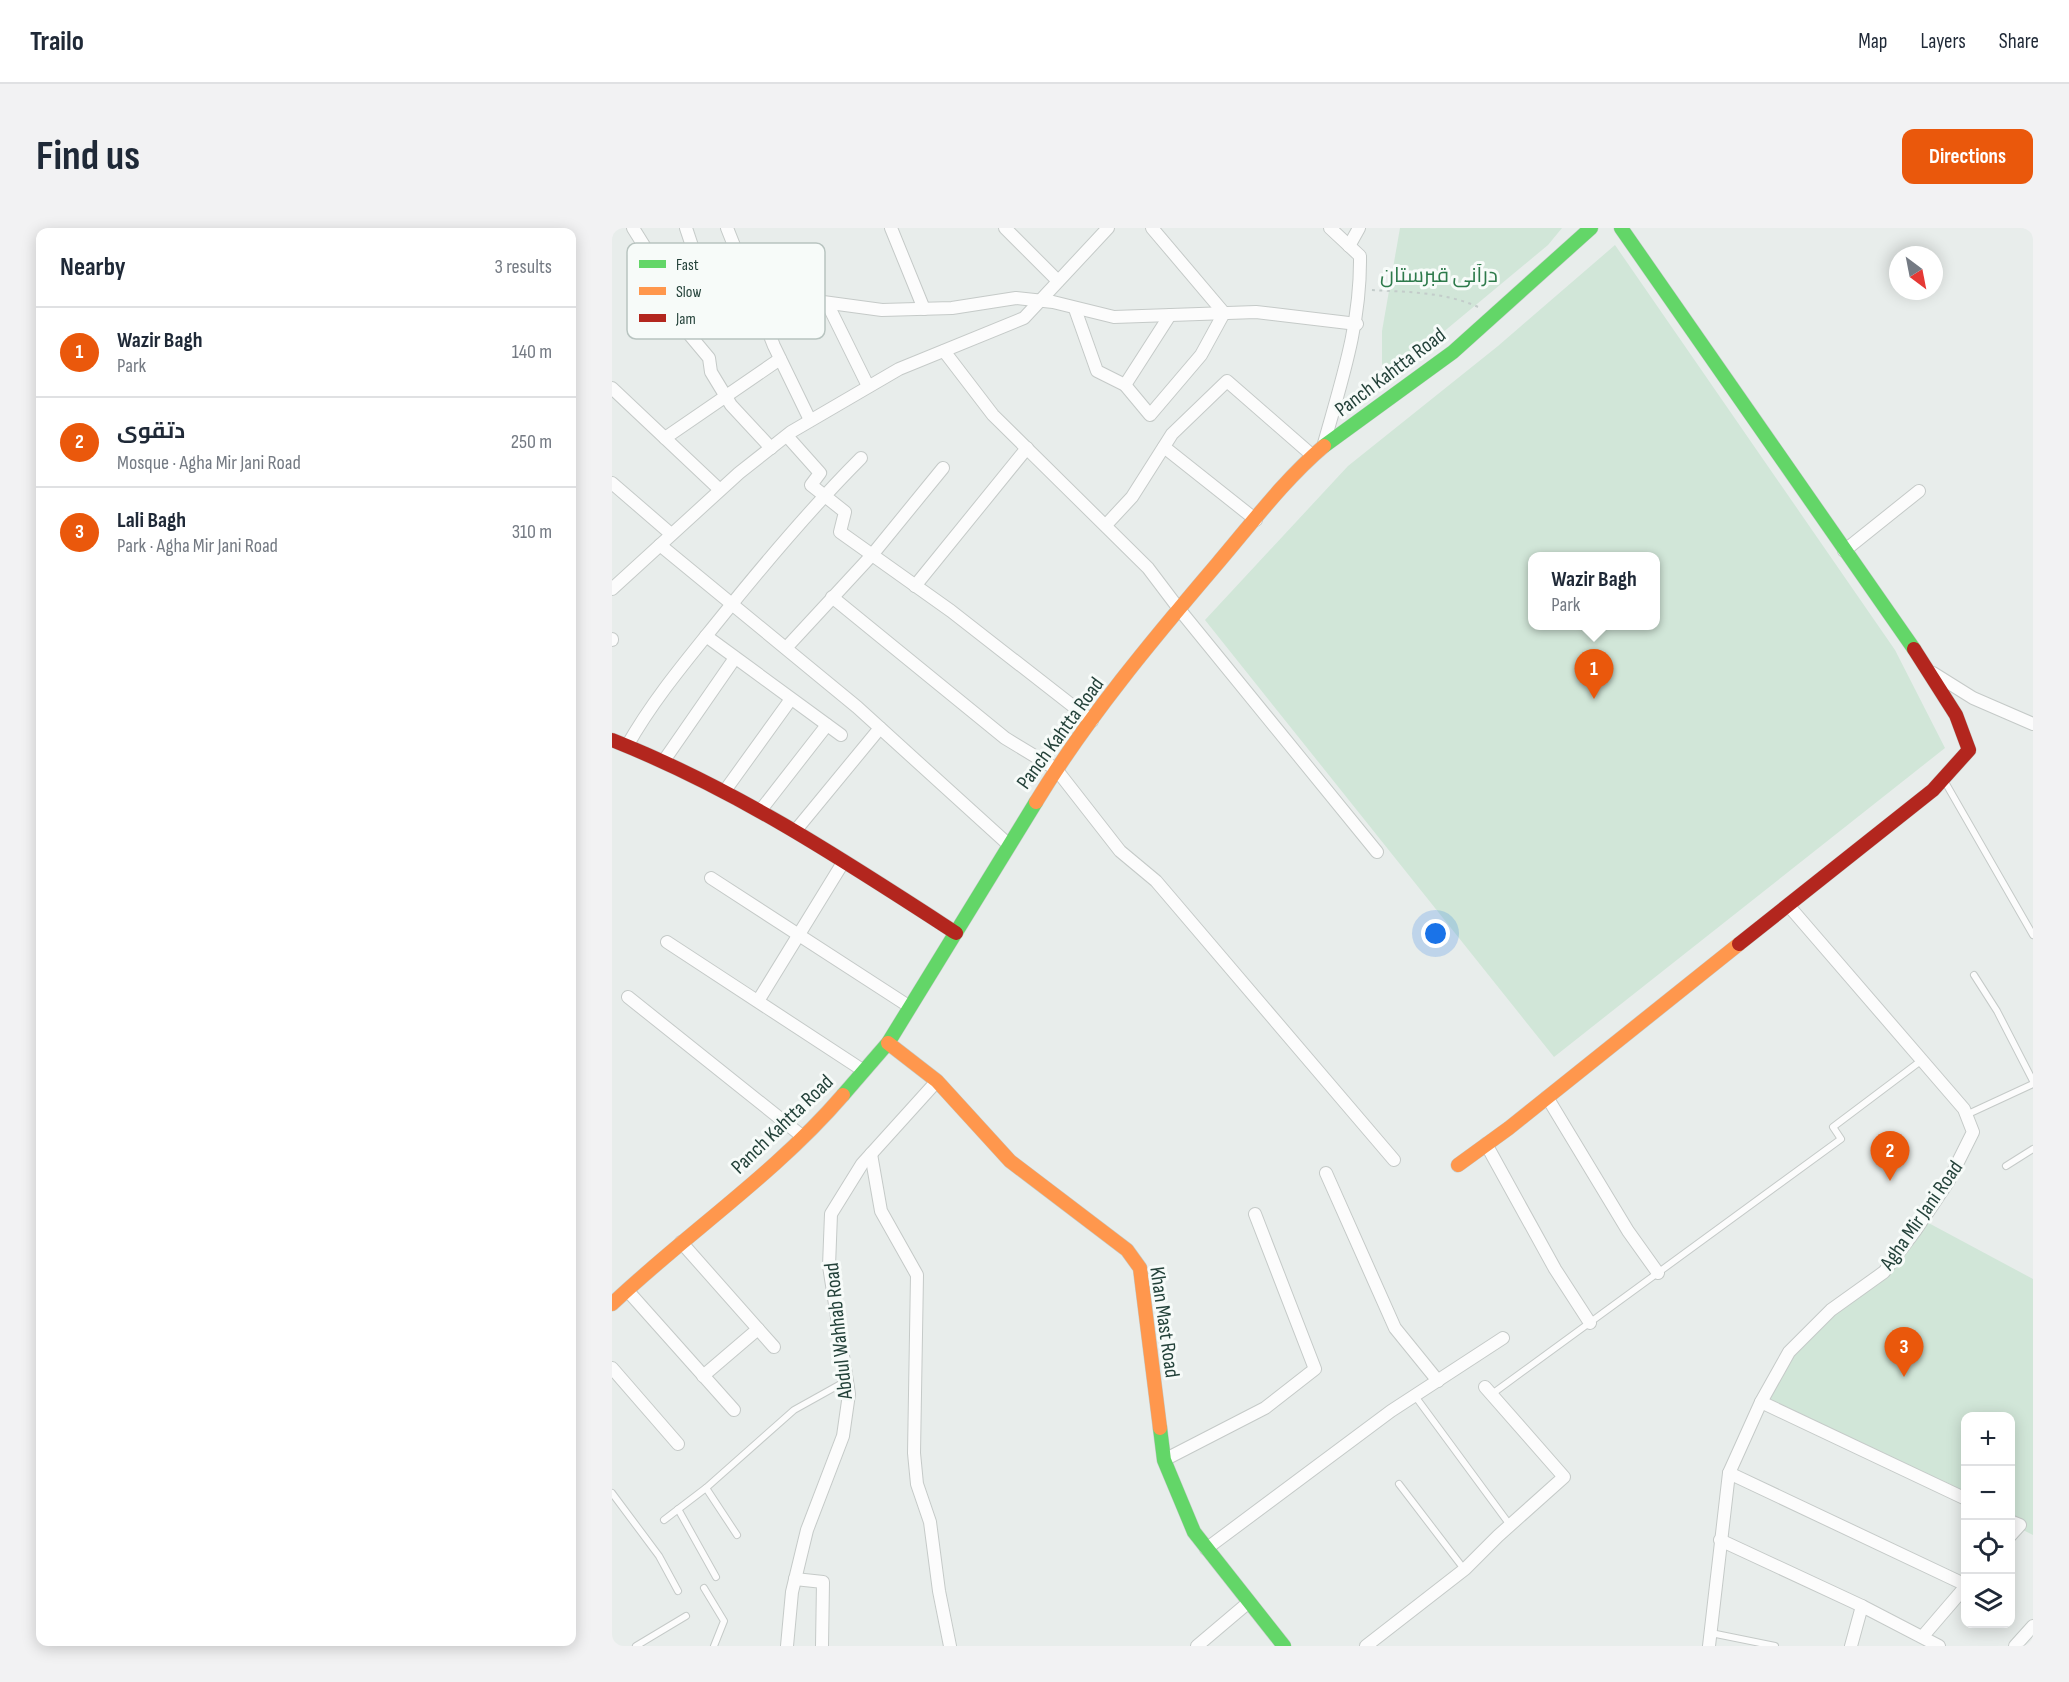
<!DOCTYPE html>
<html lang="en">
<head>
<meta charset="utf-8">
<style>
	body { margin:0; font-family:"Sofia Sans Condensed",Cairo,sans-serif; background:#f2f2f3; color:#1f2937 }
	.controls { position:absolute; right:18px; bottom:18px; display:grid; overflow:hidden; border-radius:12px; box-shadow:0 3px 15px #0003 }
	.controls button { width:54px; height:54px; display:grid; place-items:center; padding:0; border:0; border-bottom:2px solid #e0e1e3; background:#fff; color:#1f2937; font:30px sans-serif }
	.compass { position:absolute; left:1277px; top:18px; width:54px; height:54px; border-radius:50%; background:#fff; box-shadow:0 3px 15px #0003; rotate:148deg }
	.you { position:absolute; left:824px; top:706px; width:21px; height:21px; margin:-15px; border:4px solid #fff; border-radius:50%; background:#1a73e8; box-shadow:0 0 0 9px #1a73e833 }
	.badge { display:grid; place-items:center; width:39px; height:39px; border-radius:50%; background:#ea580c; color:#fff; font-size:20px; font-weight:700 }
	.pin { position:absolute; translate:-50% -50px; filter:drop-shadow(0 2px 3px #0008) }
	.pin::after { content:''; position:absolute; top:32px; width:21px; height:18px; background:inherit; clip-path:polygon(0 0,100% 0,50% 100%) }
	.popup { position:absolute; left:916px; top:324px; width:132px; height:78px; box-sizing:border-box; display:grid; place-content:center; border-radius:12px; background:#fff; filter:drop-shadow(0 2px 4px #0005); font-size:20px; white-space:nowrap; color:#747a83 }
	.popup b { font-size:22px; color:#1f2937 }
	.popup::after { content:''; position:absolute; left:50%; top:100%; margin-left:-12px; border:12px solid transparent; border-top-color:#fff }
	.list { margin:0; padding:0; list-style:none }
	h2 { display:flex; justify-content:space-between; align-items:center; height:78px; margin:0; padding:0 24px; font-size:26px }
	h2 small { font-size:20px; font-weight:400; color:#747a83 }
	.list li { display:grid; grid-template-columns:39px 1fr auto; gap:18px; align-items:center; box-sizing:border-box; height:90px; padding:0 24px; border-top:2px solid #e0e1e3 }
	.list b { display:block; font-size:22px; white-space:nowrap }
	.list p { margin:0; font-size:20px; white-space:nowrap; color:#747a83 }
	.list em { font-size:20px; font-style:normal; color:#747a83 }
	.icon { flex:none; width:33px; height:33px; fill:none; stroke:currentColor; stroke-width:2; stroke-linecap:round; stroke-linejoin:round }
	.map { position:relative; flex:none; width:1421px; height:1418px; overflow:hidden; border-radius:12px }
	header { display:flex; align-items:center; gap:36px; box-sizing:border-box; height:84px; padding:0 30px; background:#fff; border-bottom:2px solid #e0e1e3 }
	header strong { font-size:28px }
	nav { display:flex; gap:33px; margin-inline-start:auto; font-size:21px }
	.intro { display:flex; align-items:center; justify-content:space-between; box-sizing:border-box; height:144px; padding:0 36px }
	h1 { margin:0; font-size:42px }
	.button { padding:15px 27px; border-radius:12px; background:#ea580c; color:#fff; font-size:21px; font-weight:700 }
	main { display:flex; gap:36px; padding:0 36px }
	aside { flex:1; background:#fff; border-radius:12px; box-shadow:0 3px 15px #0003 }
	.map>svg:first-child { display:block }
</style>
</head>
<body>
<header>
<strong>Trailo</strong>
<nav><a>Map</a><a>Layers</a><a>Share</a></nav>
</header>
<div class="intro"><h1>Find us</h1><a class="button">Directions</a></div>
<main>
<aside>
<h2>Nearby<small>3 results</small></h2>
<ul class="list">
<li><span class="badge">1</span><div><b>Wazir Bagh</b><p>Park</p></div><em>140 m</em></li>
<li><span class="badge">2</span><div><b>دتقوى</b><p>Mosque · Agha Mir Jani Road</p></div><em>250 m</em></li>
<li><span class="badge">3</span><div><b>Lali Bagh</b><p>Park · Agha Mir Jani Road</p></div><em>310 m</em></li>
</ul>
</aside>
<div class="map">
<svg width="1421" height="1418" viewBox="0 0 1421 1418">
	<rect width="100%" height="100%" fill="#e8edeb"/>
	<g fill="#d1e6d8" fill-rule="evenodd">
		<path d="M788 0H950L936 17 770 155V103Z"/>
		<path d="M1003 17 1283 422 1333 520 942 829 593 392 736 238 886 118ZM1044 328V398H920V328Z"/>
		<path d="M1311 992 1421 1051V1307L1399 1296 1398 1188H1354L1353 1274 1149 1174 1177 1124 1272 1044Z"/>
	</g>
	<g fill="none" stroke-linecap="round" stroke-linejoin="round">
		<defs>
			<g id="lane">
				<path d="M1333 554 1421 707"/>
				<path d="M1362 747 1385 783 1421 853"/>
				<path d="M1354 887 1421 856"/>
				<path d="M1394 938 1421 921"/>
				<path d="M880 1166 1229 911 1221 899 1310 832"/>
				<path d="M803 1168 898 1297"/>
				<path d="M787 1256 852 1341"/>
				<path d="M94 1260 125 1307"/>
				<path d="M0 1265 47 1328 66 1363"/>
				<path d="M66 1281 104 1349"/>
				<path d="M52 1292 94 1260 182 1182 234 1153"/>
				<path d="M92 1360 112 1393 102 1418"/>
				<path d="M1099 1405 1163 1418"/>
				<path d="M24 1418 74 1388"/>
			</g>
			<g id="street">
				<path d="M21 0 49 45 159 72 211 74 270 82 340 80 404 70 441 74 502 89 644 84 745 96"/>
				<path d="M74 0 93 57"/>
				<path d="M115 0 162 118 198 192"/>
				<path d="M279 0 312 81"/>
				<path d="M393 0 446 53"/>
				<path d="M737 18 747 0"/>
				<path d="M49 45 38 54 66 93 97 130 99 144 119 177 159 220"/>
				<path d="M215 75 256 158"/>
				<path d="M463 81 485 143 513 157 538 187 589 127 612 85 540 0"/>
				<path d="M332 123 381 187 536 340 567 381 765 624"/>
				<path d="M513 157 558 87"/>
				<path d="M0 160 108 262"/>
				<path d="M175 208 208 245 199 257 233 284 228 304 339 383 480 493"/>
				<path d="M53 210 168 131"/>
				<path d="M552 219 644 292"/>
				<path d="M711 219C729 154 749 97 748 28L718 0"/>
				<path d="M0 255 59 306"/>
				<path d="M494 297 520 269 560 206 615 153 701 228"/>
				<path d="M48 317 245 479 397 617"/>
				<path d="M1232 323 1307 263"/>
				<path d="M303 358 415 220"/>
				<path d="M0 361 127 245 179 204 287 141 412 90 496 0"/>
				<path d="M220 369 393 510 444 541 508 623 544 653 782 932"/>
				<path d="M94 408 229 507"/>
				<path d="M0 412V411"/>
				<path d="M174 420 260 327 331 240"/>
				<path d="M1321 445 1361 470 1421 496"/>
				<path d="M15 518C41 472 74 433 107 392 152 336 198 281 249 230"/>
				<path d="M51 534 123 430"/>
				<path d="M112 564 179 471"/>
				<path d="M148 583 215 497"/>
				<path d="M184 602 268 500"/>
				<path d="M99 650 298 779"/>
				<path d="M55 714 252 843"/>
				<path d="M16 769 190 908"/>
				<path d="M146 773 232 633"/>
				<path d="M935 869 1016 1003 1046 1045"/>
				<path d="M874 916 943 1041 978 1095"/>
				<path d="M259 926 269 983 305 1047 302 1225 305 1256 318 1294 327 1363 338 1418"/>
				<path d="M714 945 783 1100 826 1153"/>
				<path d="M69 1014 162 1119"/>
				<path d="M15 1062 122 1182"/>
				<path d="M0 1140 66 1216"/>
				<path d="M91 1148 146 1101"/>
				<path d="M1149 1174 1354 1271"/>
				<path d="M552 1232 653 1180 703 1141 643 986"/>
				<path d="M1117 1245 1354 1357"/>
				<path d="M1398 1293 1408 1297 1398 1308"/>
				<path d="M1108 1312 1250 1378 1327 1418"/>
				<path d="M594 1321 779 1183 891 1110"/>
				<path d="M183 1351 211 1354 210 1418"/>
				<path d="M1311 1408 1354 1358"/>
				<path d="M175 1418 180 1364 195 1302 231 1208 237 1166 217 1038 219 986 250 936 325 853"/>
				<path d="M585 1418 637 1374"/>
				<path d="M754 1418 853 1341 886 1308 952 1249 873 1159"/>
				<path d="M1097 1418 1117 1245 1149 1174 1177 1124 1219 1082 1272 1044 1303 1003 1336 954 1361 904 1352 881 1176 677"/>
				<path d="M1239 1418 1250 1378"/>
				<path d="M1403 1418 1421 1398"/>
			</g>
			<g id="fast">
				<path d="M1009 0 1302 421"/>
				<path d="M712 218 841 124 979 0"/>
				<path d="M231 867 276 815 424 574"/>
				<path d="M548 1200 552 1232 582 1304 672 1418"/>
			</g>
			<g id="slow">
				<path d="M424 574C475 490 541 411 605 336 640 295 672 252 712 218"/>
				<path d="M276 815 325 853 398 933 515 1022 528 1040 548 1200"/>
				<path d="M846 937 897 900 1127 716"/>
				<path d="M0 1076C75 1005 163 946 231 867"/>
			</g>
			<g id="jam">
				<path d="M0 512C124 561 233 633 344 705"/>
				<path d="M1127 716 1321 562 1357 522 1344 487 1302 421"/>
			</g>
		</defs>
		<use href="#lane" stroke="#c5cac8" stroke-width="8"/>
		<use href="#street" stroke="#c5cac8" stroke-width="14"/>
		<use href="#fast" stroke="#c3cbc8" stroke-width="15"/>
		<use href="#slow" stroke="#c3cbc8" stroke-width="15"/>
		<use href="#jam" stroke="#c3cbc8" stroke-width="15"/>
		<path stroke="#c3ccca" stroke-width="2" stroke-dasharray="3 4.5" stroke-linecap="butt" d="M760 62C794 64 834 64 866 79"/>
		<use href="#lane" stroke="#fcfcfc" stroke-width="6"/>
		<use href="#street" stroke="#fcfcfc" stroke-width="12"/>
		<use href="#fast" stroke="#63d668" stroke-width="14"/>
		<use href="#slow" stroke="#ff974d" stroke-width="14"/>
		<use href="#jam" stroke="#b3261e" stroke-width="14"/>
	</g>
	<g text-anchor="middle" stroke-width="6" stroke-linejoin="round" paint-order="stroke">
		<g font-size="21" fill="#2d7a4b" stroke="#f7fbf9">
			<text x="827" y="54">درآنی قبرستان</text>
		</g>
		<g font-size="21" fill="#24423a" stroke="#f7fbf9">
			<text transform="translate(778 144) rotate(-37)" y="7">Panch Kahtta Road</text>
			<text transform="translate(448 505) rotate(-54)" y="7">Panch Kahtta Road</text>
			<text transform="translate(170 896) rotate(-44)" y="7">Panch Kahtta Road</text>
			<text transform="translate(1309 987) rotate(-55)" y="7">Agha Mir Jani Road</text>
			<text transform="translate(553 1094) rotate(82)" y="7">Khan Mast Road</text>
			<text transform="translate(226 1103) rotate(-96)" y="7">Abdul Wahhab Road</text>
		</g>
	</g>
	<rect x="15" y="15" width="198" height="96" rx="9" fill="#f7fbf9" stroke="#b8c4c0" stroke-width="1.5"/>
	<rect x="27" y="32" width="27" height="8" fill="#63d668"/>
	<rect x="27" y="59" width="27" height="8" fill="#ff974d"/>
	<rect x="27" y="86" width="27" height="8" fill="#b3261e"/>
	<g font-size="16" fill="#24423a">
		<text x="64" y="42">Fast</text>
		<text x="64" y="69">Slow</text>
		<text x="64" y="96">Jam</text>
	</g>
</svg>
<div class="controls">
<button>+</button>
<button>−</button>
<button><svg class="icon" aria-label="locate" viewBox="0 0 24 24"><circle cx="12" cy="12" r="6"/><path d="M12 2v4M12 18v4M2 12h4M18 12h4"/></svg></button>
<button><svg class="icon" aria-label="layers" viewBox="0 0 24 24"><path d="M12 4l9 5-9 5-9-5zM3 14l9 5 9-5"/></svg></button>
</div>
<svg class="compass" viewBox="-18 -18 36 36"><path d="M0-13l5 13h-10z" fill="#e53935"/><path d="M0 13l5-13h-10z" fill="#747a83"/></svg>
<div class="you"></div>
<div class="pin badge" style="left:982px;top:471px">1</div>
<div class="popup"><b>Wazir Bagh</b>Park</div>
<div class="pin badge" style="left:1278px;top:953px">2</div>
<div class="pin badge" style="left:1292px;top:1149px">3</div>
</div>
</main>
</body>
</html>
